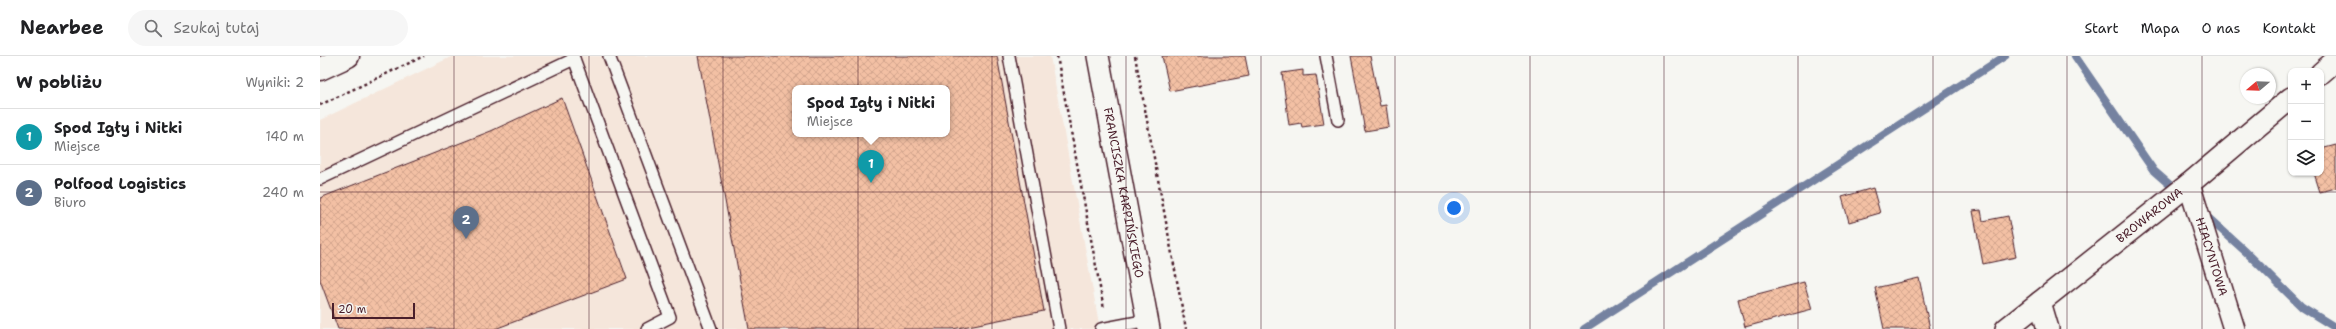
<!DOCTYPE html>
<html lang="pl">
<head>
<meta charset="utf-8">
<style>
	body { margin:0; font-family:"Shantell Sans",sans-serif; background:#f6f6f6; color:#202124 }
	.controls { position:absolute; right:12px; top:12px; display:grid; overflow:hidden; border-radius:8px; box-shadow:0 1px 3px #0004 }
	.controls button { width:36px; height:36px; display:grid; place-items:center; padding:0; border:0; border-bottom:1px solid #e0e0e0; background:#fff; color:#202124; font:20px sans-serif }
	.compass { position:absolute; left:1920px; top:12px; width:36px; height:36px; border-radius:50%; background:#fff; box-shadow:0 1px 3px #0004; rotate:251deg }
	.scale { position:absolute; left:12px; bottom:10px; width:83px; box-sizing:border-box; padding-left:4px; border:2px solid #4a1f2b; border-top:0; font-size:11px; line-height:14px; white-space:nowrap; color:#4a1f2b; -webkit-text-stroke:3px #f6f6f2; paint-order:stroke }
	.you { position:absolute; left:1134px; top:152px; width:14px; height:14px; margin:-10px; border:3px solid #fff; border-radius:50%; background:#1a73e8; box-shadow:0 0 0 6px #1a73e833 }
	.badge { display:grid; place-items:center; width:26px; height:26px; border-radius:50%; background:#c8321e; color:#fff; font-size:13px; font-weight:700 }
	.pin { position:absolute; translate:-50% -33px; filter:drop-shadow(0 1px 2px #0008) }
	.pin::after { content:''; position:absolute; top:21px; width:14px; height:12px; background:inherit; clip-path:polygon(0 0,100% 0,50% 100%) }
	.popup { position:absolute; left:472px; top:29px; width:158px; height:52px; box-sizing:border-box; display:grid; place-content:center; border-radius:8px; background:#fff; filter:drop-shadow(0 1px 3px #0005); font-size:13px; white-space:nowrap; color:#757577 }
	.popup b { font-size:15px; color:#202124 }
	.popup::after { content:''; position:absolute; left:50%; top:100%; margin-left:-8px; border:8px solid transparent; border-top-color:#fff }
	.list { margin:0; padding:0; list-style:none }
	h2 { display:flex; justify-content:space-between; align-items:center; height:52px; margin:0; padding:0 16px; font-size:17px }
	h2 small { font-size:13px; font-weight:400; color:#757577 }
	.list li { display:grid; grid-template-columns:26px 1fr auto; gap:12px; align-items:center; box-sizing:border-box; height:56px; padding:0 16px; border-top:1px solid #e0e0e0 }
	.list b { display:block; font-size:15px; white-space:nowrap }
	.list p { margin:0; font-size:13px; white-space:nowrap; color:#757577 }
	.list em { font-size:13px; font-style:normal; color:#757577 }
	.icon { flex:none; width:22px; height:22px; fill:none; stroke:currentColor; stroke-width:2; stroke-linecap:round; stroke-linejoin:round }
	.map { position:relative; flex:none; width:2016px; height:273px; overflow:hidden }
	header { display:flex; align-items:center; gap:24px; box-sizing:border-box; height:56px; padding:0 20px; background:#fff; border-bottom:1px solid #e0e0e0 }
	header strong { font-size:19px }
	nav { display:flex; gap:22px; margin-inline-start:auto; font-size:14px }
	.search { width:280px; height:36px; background:#f6f6f6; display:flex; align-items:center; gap:10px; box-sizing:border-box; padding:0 14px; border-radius:22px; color:#757577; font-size:15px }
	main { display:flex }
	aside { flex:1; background:#fff }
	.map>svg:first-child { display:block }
</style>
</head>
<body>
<header>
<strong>Nearbee</strong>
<div class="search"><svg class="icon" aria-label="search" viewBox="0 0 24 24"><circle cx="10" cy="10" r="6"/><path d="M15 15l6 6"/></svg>Szukaj tutaj</div>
<nav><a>Start</a><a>Mapa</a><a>O nas</a><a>Kontakt</a></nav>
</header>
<main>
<aside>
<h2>W pobliżu<small>Wyniki: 2</small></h2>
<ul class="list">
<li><span class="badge" style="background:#0f9aa8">1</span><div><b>Spod Igły i Nitki</b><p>Miejsce</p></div><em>140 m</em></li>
<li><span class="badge" style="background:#5c6f8a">2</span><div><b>Polfood Logistics</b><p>Biuro</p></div><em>240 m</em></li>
</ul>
</aside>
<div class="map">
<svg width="2016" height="273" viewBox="0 0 2016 273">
	<defs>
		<pattern id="building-cross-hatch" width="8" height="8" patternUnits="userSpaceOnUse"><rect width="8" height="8" fill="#f3c0a4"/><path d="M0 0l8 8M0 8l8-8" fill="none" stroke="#d2a58d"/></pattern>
	</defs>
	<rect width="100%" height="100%" fill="#f6f6f2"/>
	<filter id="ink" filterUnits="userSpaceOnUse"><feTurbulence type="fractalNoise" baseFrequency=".025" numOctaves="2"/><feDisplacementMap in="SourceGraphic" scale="8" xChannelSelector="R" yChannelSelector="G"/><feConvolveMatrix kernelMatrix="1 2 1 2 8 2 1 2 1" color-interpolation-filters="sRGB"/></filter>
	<g filter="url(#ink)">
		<path fill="#f5e6db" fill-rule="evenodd" d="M133 0H730L780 273H0V64ZM475 32H627V78H475Z"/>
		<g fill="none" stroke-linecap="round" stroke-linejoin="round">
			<g stroke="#7582a0" stroke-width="8">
				<path d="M1755 0 1834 115 1858 136"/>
				<path d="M1884 158 1925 195 1982 251 2016 272"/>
				<path d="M1264 273 1685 0"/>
			</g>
		</g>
		<g fill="url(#building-cross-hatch)" stroke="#4a1f2b" fill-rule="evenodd">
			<path d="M378 0H677L724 255 633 273H429ZM475 32H627V78H475Z"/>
			<path d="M842 0H925L929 20 850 35Z"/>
			<path d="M1031 0H1050L1060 50 1066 49 1069 71 1045 75Z"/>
			<path d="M983 14V20L996 19 1004 68 982 71 981 67 969 69 962 17Z"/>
			<path d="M242 42 307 223 175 273H18L0 224V142L171 75Z"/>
			<path d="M2016 89V132L2000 136 1994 117H2001V93Z"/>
			<path d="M1553 132 1560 157 1529 166 1522 141Z"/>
			<path d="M1661 154 1663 165 1688 160 1696 201 1663 208 1653 155Z"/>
			<path d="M1599 222 1610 273H1564L1555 232Z"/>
			<path d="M1484 226 1492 253 1425 271 1418 243Z"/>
		</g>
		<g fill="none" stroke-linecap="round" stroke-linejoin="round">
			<defs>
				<g id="service">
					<path d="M253 0 350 261 327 273"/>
					<path d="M289 0 391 273"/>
					<path d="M689 0 739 273"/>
					<path d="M1006 0 1018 64"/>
					<path d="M0 123 254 3"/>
					<path d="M781 273 828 264"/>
				</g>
				<g id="minor">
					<path id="s1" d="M778 0 829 273"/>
					<path d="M2001 17 2016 4"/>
					<path id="s2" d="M1869 128 1914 273"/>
					<path d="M1720 246 1728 273"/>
					<path id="s3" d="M1686 273 1869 128 1971 42"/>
				</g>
				<path id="tertiary" d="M0 13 28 0"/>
			</defs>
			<use href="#service" stroke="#4a1f2b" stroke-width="14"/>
			<use href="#minor" stroke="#4a1f2b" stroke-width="24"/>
			<use href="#tertiary" stroke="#4a1f2b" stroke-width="25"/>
			<g stroke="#4a1f2b" stroke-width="2.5" stroke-dasharray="3 3" stroke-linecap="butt">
				<path d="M737 0 784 253"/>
				<path d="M815 0 866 273"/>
				<path d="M0 49 104 0"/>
			</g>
			<use href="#service" stroke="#f6f6f2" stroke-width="11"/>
			<use href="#minor" stroke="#f6f6f2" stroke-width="21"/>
			<use href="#tertiary" stroke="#f6f6f2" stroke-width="22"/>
		</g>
	</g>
	<path fill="none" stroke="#4a1f2b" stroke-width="1" stroke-opacity="0.55" d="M134 0V273M269 0V273M403 0V273M538 0V273M672 0V273M806 0V273M941 0V273M1075 0V273M1210 0V273M1344 0V273M1478 0V273M1613 0V273M1747 0V273M1882 0V273M0 136H2016"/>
	<g text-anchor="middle" stroke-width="3" stroke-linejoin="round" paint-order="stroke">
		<g font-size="12" fill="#4a1f2b" stroke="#f6f6f2">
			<text dy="4" stroke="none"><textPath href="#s1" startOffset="139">FRANCISZKA KARPIŃSKIEGO</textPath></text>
			<text dy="4" stroke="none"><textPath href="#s3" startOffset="183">BROWAROWA</textPath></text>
			<text dy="4" stroke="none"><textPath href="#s2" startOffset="76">HIACYNTOWA</textPath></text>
		</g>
	</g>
</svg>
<div class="controls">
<button>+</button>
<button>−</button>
<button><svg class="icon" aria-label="layers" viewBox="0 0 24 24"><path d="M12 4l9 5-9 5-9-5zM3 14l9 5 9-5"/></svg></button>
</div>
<svg class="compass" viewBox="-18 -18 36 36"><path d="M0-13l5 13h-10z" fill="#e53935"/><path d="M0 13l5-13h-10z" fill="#757577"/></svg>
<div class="scale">20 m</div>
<div class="you"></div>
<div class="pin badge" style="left:551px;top:127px;background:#0f9aa8">1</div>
<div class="popup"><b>Spod Igły i Nitki</b>Miejsce</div>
<div class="pin badge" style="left:146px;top:183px;background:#5c6f8a">2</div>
</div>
</main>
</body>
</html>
